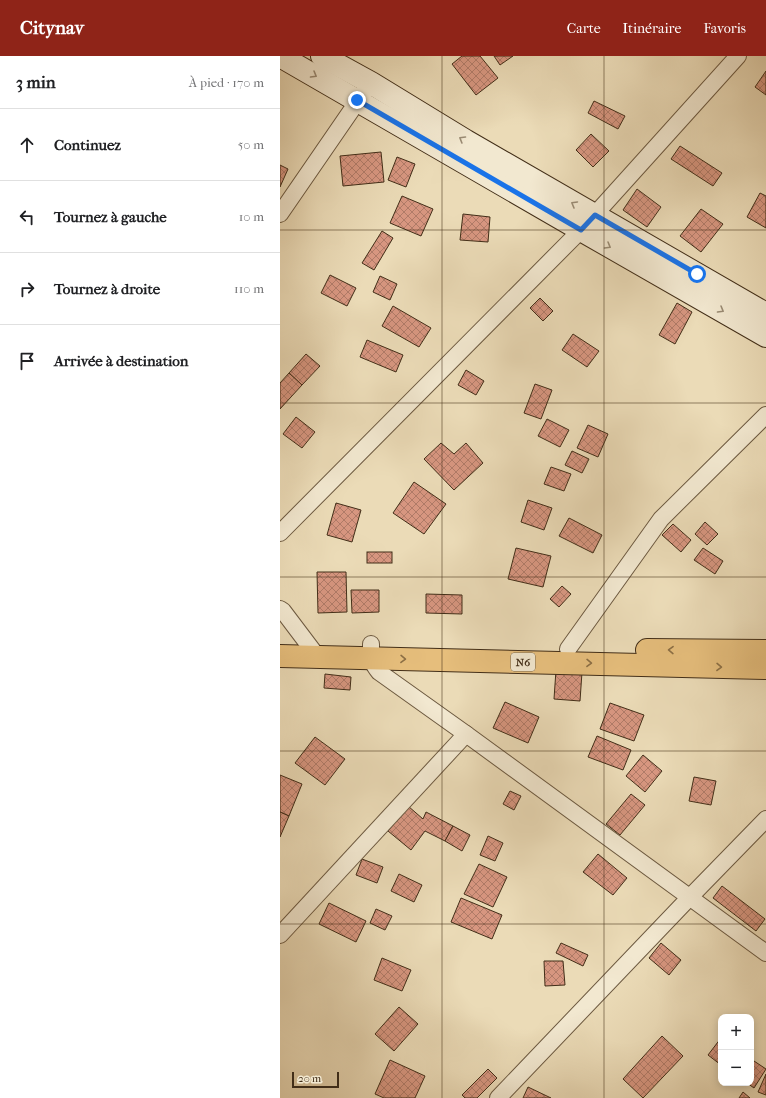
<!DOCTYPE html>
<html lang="fr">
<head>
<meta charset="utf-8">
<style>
	body { margin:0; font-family:"IM FELL French Canon",serif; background:#f2f2f2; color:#202124 }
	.controls { position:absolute; right:12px; bottom:12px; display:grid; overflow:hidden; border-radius:8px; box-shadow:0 2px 10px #0003 }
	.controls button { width:36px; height:36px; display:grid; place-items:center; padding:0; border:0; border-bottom:1px solid #e0e0e0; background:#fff; color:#202124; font:20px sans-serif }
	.scale { position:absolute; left:12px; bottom:10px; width:47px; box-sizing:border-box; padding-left:4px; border:2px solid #422e18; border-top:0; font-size:11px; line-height:14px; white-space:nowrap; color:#422e18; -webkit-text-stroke:3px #f2e8d0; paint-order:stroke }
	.stop { position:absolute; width:12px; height:12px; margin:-9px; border:3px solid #1a73e8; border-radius:50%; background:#fff }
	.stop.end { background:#1a73e8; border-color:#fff; box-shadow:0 1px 4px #0008 }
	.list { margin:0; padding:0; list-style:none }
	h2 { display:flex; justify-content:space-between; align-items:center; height:52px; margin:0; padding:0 16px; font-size:17px }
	h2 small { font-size:13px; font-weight:400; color:#757577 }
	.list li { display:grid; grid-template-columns:26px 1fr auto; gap:12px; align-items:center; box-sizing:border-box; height:72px; padding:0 16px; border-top:1px solid #e0e0e0 }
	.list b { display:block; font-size:15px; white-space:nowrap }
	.list em { font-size:13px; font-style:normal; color:#757577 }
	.icon { flex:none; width:22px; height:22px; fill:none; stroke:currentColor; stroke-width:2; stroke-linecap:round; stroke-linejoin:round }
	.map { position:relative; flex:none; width:486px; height:1042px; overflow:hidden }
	header { display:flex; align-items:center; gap:24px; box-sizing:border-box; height:56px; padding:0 20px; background:#8f2418; color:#fff }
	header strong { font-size:19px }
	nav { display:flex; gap:22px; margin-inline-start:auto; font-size:14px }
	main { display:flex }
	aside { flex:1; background:#fff }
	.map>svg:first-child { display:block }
</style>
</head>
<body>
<header>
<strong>Citynav</strong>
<nav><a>Carte</a><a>Itinéraire</a><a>Favoris</a></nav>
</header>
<main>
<aside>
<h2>3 min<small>À pied · 170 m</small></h2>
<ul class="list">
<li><svg class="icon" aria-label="ahead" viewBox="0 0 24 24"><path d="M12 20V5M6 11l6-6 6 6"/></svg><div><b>Continuez</b></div><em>50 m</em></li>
<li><svg class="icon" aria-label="left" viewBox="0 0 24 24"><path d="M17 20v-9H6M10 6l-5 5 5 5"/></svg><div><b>Tournez à gauche</b></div><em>10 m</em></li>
<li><svg class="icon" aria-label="right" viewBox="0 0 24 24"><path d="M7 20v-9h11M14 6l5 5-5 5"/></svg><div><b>Tournez à droite</b></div><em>110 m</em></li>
<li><svg class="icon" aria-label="arrive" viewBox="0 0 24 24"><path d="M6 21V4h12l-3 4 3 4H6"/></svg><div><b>Arrivée à destination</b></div></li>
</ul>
</aside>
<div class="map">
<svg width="486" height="1042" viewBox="0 0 486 1042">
	<defs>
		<pattern id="building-cross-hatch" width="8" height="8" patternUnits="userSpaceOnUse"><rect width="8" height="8" fill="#d79680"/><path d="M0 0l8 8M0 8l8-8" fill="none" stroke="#b07b68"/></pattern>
	</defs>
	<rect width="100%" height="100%" fill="#ebdbb7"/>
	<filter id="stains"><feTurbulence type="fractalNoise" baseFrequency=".005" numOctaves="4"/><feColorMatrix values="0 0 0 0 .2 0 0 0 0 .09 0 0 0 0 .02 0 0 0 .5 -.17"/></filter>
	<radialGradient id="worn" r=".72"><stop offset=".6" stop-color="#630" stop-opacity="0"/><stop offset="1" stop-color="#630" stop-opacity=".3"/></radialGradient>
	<g fill="url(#building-cross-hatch)" stroke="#422e18">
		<path d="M182 0H200L218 22 196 39 172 8Z"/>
		<path d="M214 0H233L220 9Z"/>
		<path d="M486 15V39L475 31Z"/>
		<path d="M314 45 345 60 338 73 308 57Z"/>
		<path d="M311 78 329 95 313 111 296 94Z"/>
		<path d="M400 90 442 117 433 130 391 103Z"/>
		<path d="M101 96 104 126 63 130 60 100Z"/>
		<path d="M117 101 135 108 126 131 108 124Z"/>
		<path d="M0 109 8 113 0 131Z"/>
		<path d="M357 133 381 151 367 171 343 154Z"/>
		<path d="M480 137 486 140V172L467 161Z"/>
		<path d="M122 140 153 153 141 180 110 167Z"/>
		<path d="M421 153 443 168 421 196 400 180Z"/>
		<path d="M183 158 210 161 208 186 180 184Z"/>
		<path d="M102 175 113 182 94 214 82 207Z"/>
		<path d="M50 219 76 232 67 250 41 237Z"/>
		<path d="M100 220 117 228 110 244 93 236Z"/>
		<path d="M260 242 273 255 263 265 250 252Z"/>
		<path d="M397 247 412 256 395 288 379 279Z"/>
		<path d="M113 250 151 272 139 291 102 270Z"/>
		<path d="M293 278 319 295 307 311 282 294Z"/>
		<path d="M87 284 123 299 116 316 80 301Z"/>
		<path d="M26 298 40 310 22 329 9 317Z"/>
		<path d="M186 314 204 325 196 339 178 329Z"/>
		<path d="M9 317 22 329 0 353V327Z"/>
		<path d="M255 328 272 334 261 363 244 357Z"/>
		<path d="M16 361 35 376 22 392 3 378Z"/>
		<path d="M267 363 289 374 280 391 258 380Z"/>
		<path d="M308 369 328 378 318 401 297 392Z"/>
		<path d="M161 387 174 398 186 387 203 407 174 434 144 403Z"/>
		<path d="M292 395 309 403 302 417 285 409Z"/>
		<path d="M271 411 291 418 284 435 264 428Z"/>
		<path d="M134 426 166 448 144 478 113 457Z"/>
		<path d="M248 444 272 452 264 474 241 466Z"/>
		<path d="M56 447 81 454 72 486 47 479Z"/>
		<path d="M289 462 322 479 313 497 279 480Z"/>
		<path d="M425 466 438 478 427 489 415 478Z"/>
		<path d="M393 468 411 484 401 496 382 479Z"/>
		<path d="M236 492 271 500 263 531 228 523Z"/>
		<path d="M423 492 443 505 435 518 414 504Z"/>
		<rect x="87" y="496" width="25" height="11"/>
		<path d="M37 516H66L67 556 38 557Z"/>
		<path d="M282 530 291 538 279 551 270 543Z"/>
		<path d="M71 534H99V556L72 557Z"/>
		<path d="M146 538 182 539V558L146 557Z"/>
		<path d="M276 614 302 616 300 645 274 643Z"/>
		<path d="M45 618 71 621 70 634 44 632Z"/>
		<path d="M225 646 259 661 248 687 213 672Z"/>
		<path d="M330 647 364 659 354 685 320 673Z"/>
		<path d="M317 680 351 694 343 714 308 701Z"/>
		<path d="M35 681 65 703 45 729 15 707Z"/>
		<path d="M363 699 382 715 365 736 346 720Z"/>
		<path d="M0 719 22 728 9 760 0 756Z"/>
		<path d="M414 721 436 725 431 749 409 745Z"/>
		<path d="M230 735 241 740 234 754 223 748Z"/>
		<path d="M351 738 365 749 340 779 326 768Z"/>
		<path d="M128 750 143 763 146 756 173 770 165 785 145 775 131 794 108 775Z"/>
		<path d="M0 756 9 760 0 781Z"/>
		<path d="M173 770 190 779 182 795 165 785Z"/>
		<path d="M208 780 223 787 215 805 200 799Z"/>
		<path d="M318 798 347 822 333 839 303 816Z"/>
		<path d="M82 803 103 811 97 827 76 819Z"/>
		<path d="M199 808 227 821 213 851 184 838Z"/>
		<path d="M119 818 142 829 134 846 111 835Z"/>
		<path d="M442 830 485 863 476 875 433 842Z"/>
		<path d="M181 842 222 859 212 883 171 866Z"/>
		<path d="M49 847 86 865 76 886 39 868Z"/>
		<path d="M96 853 112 860 105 874 90 867Z"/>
		<path d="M281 887 308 899 303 910 276 897Z"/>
		<path d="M381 887 401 904 389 919 369 902Z"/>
		<path d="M102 902 131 914 122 935 94 924Z"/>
		<path d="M264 905H283L285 929 265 930Z"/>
		<path d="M119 951 138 968 114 995 95 978Z"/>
		<path d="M382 980 403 1000 363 1042 343 1023Z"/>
		<path d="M441 982V1009L428 999Z"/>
		<path d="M471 1003 486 1013 474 1032 467 1027H471Z"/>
		<path d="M110 1004 145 1020 135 1042H104L95 1038Z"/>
		<path d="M208 1013 217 1022 197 1042H185L182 1039Z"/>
		<path d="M486 1018V1039L478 1036Z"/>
		<path d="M248 1031 271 1042H243Z"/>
		<path d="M463 1036 470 1042H459Z"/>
	</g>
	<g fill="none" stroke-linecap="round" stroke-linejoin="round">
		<defs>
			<g id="minor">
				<path d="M0 158 84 36"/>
				<path d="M0 477 301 174 458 0"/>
				<path d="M0 553 3 555 37 600"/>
				<path d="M91 588C91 601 90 605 99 616L186 678 486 897"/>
				<path d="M288 593 381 463 486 359"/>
				<path d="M0 879 186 678"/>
				<path d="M218 1042 410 841 486 763"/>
			</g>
			<g id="secondary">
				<path d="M0 0 301 174 486 280"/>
				<path d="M42 0 91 27 186 85 486 258"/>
			</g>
			<g id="trunk">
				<path d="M367 594 486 595"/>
				<path d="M0 600 486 612"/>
			</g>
		</defs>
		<use href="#minor" stroke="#6c5940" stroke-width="18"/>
		<use href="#secondary" stroke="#422e18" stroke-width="24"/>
		<use href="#trunk" stroke="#422e18" stroke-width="24"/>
		<use href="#minor" stroke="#f2e8d0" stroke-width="16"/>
		<use href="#secondary" stroke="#f2e8d0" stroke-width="22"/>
		<use href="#trunk" stroke="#e6be7c" stroke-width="22"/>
	</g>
	<defs><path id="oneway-chevron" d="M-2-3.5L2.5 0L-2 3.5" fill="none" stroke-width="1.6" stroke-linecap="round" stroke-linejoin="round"/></defs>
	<g stroke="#9a8b74">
		<use href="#oneway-chevron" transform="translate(34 19) rotate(30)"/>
		<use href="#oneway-chevron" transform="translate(182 83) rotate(-149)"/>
		<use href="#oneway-chevron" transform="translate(294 148) rotate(-150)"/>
		<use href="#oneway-chevron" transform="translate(328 190) rotate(30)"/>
		<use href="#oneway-chevron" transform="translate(441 254) rotate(30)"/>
	</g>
	<g stroke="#8c6f45">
		<use href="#oneway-chevron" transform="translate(391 594) rotate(-179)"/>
		<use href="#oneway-chevron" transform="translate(123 603) rotate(1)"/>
		<use href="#oneway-chevron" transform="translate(309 607) rotate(1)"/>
		<use href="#oneway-chevron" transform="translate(439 611) rotate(1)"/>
	</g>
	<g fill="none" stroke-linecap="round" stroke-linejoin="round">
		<path stroke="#1a73e8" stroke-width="5" d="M77 44 301 174 315 159 417 218"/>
	</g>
	<path fill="none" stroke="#422e18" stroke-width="1" stroke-opacity="0.55" d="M162 0V1042M324 0V1042M0 174H486M0 347H486M0 521H486M0 695H486M0 868H486"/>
	<g text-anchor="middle" stroke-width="3.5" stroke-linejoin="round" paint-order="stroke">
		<rect fill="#f2e8d0" stroke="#77664f" stroke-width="1" x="231" y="597" width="24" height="18" rx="3"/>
		<g font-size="11" font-weight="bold" fill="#422e18">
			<text x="243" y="610">N6</text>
		</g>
	</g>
	<rect width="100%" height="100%" filter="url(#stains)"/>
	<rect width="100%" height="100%" fill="url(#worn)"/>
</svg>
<div class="controls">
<button>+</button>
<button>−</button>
</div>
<div class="scale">20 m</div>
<div class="stop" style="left:417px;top:218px"></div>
<div class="stop end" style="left:77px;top:44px"></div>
</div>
</main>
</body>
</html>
